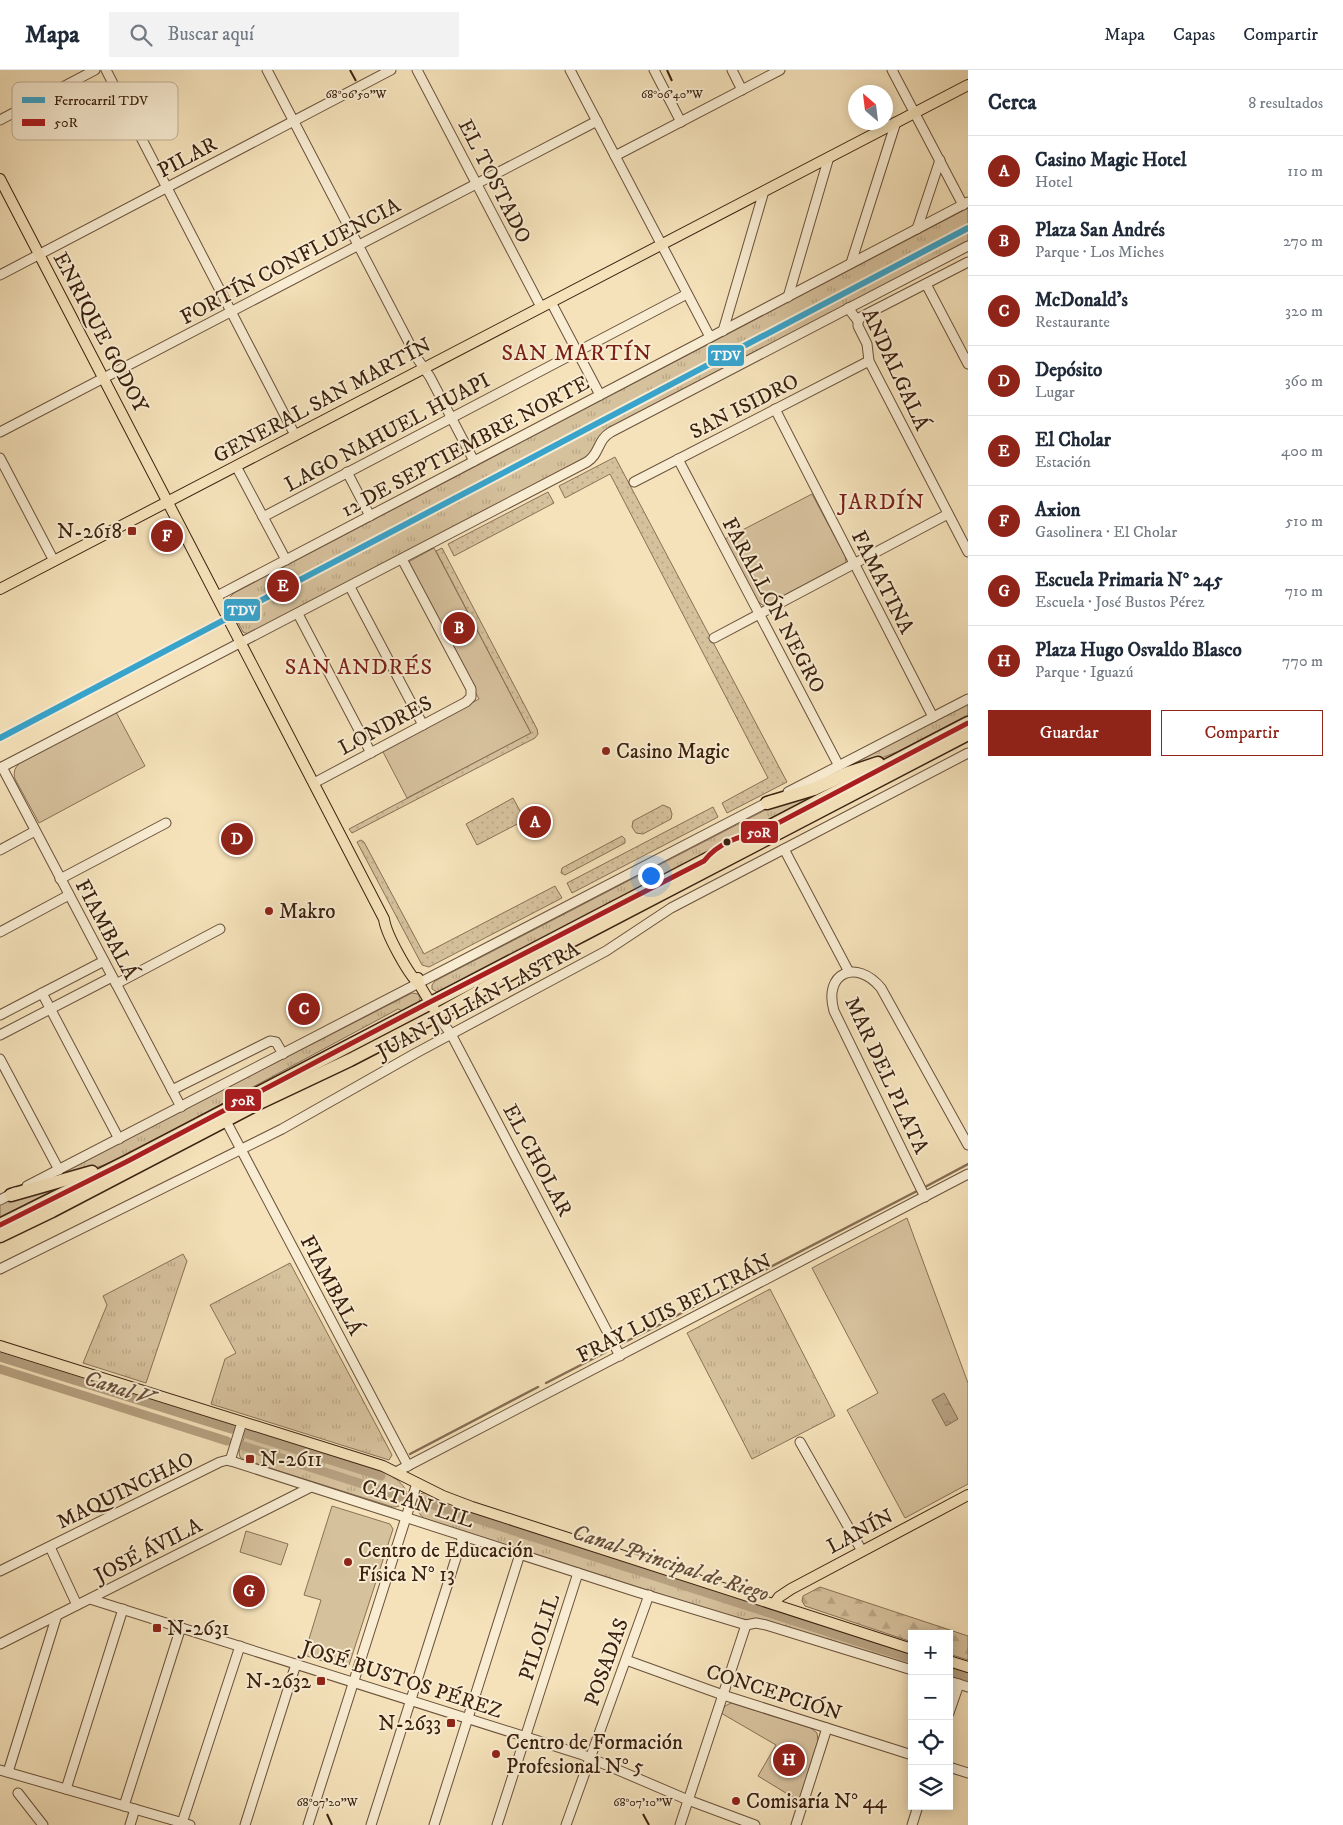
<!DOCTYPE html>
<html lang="es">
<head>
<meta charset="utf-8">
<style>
	body { margin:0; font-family:"IM FELL DW Pica",serif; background:#f2f2f3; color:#1f2937 }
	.controls { position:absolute; right:15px; bottom:15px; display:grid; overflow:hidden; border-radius:0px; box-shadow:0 2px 12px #0003 }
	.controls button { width:45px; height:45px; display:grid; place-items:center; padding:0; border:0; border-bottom:1px solid #e0e1e3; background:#fff; color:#1f2937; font:25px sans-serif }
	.compass { position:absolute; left:848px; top:15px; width:45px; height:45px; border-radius:50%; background:#fff; box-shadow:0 2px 12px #0003; rotate:332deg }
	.you { position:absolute; left:650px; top:805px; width:18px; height:18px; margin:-12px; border:4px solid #fff; border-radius:50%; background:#1a73e8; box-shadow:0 0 0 8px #1a73e833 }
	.badge { display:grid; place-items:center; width:32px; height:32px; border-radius:50%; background:#8f2418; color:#fff; font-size:16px; font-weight:700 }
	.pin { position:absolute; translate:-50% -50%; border:2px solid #fff; box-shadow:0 1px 5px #0006 }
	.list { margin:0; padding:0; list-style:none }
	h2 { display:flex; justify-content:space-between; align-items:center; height:65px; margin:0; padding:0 20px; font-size:21px }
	h2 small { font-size:16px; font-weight:400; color:#747a83 }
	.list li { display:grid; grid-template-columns:32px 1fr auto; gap:15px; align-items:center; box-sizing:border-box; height:70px; padding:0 20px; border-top:1px solid #e0e1e3 }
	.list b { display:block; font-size:19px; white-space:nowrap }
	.list p { margin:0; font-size:16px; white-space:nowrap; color:#747a83 }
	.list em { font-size:16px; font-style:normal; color:#747a83 }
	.actions { display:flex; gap:10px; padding:15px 20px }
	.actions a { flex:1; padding:11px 0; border:1px solid #8f2418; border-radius:0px; text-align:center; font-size:18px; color:#8f2418 }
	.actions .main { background:#8f2418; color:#fff }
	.icon { flex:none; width:28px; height:28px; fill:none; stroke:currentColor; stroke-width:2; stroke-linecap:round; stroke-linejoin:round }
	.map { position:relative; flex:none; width:968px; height:1755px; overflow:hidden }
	header { display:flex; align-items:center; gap:30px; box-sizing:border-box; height:70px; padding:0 25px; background:#fff; border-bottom:1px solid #e0e1e3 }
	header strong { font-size:24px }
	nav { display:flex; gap:28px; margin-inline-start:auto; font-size:18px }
	.search { width:350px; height:45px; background:#f2f2f3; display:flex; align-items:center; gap:12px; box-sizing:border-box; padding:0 18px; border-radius:0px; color:#747a83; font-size:19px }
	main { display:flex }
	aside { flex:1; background:#fff }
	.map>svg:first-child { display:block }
</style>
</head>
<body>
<header>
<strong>Mapa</strong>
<div class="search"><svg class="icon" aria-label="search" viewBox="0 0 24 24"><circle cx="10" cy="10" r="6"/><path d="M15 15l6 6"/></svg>Buscar aquí</div>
<nav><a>Mapa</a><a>Capas</a><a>Compartir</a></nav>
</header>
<main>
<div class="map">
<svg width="968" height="1755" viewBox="0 0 968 1755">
	<defs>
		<pattern id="grass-tufts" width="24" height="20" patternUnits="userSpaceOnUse" patternTransform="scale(1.25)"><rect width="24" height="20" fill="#d6c19d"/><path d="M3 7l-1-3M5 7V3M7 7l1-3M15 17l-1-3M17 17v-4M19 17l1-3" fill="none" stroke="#b9a686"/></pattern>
		<pattern id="forest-firs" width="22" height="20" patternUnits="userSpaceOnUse" patternTransform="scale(1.25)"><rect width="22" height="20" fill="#d6c19d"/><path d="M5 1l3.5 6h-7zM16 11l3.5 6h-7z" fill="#b9a686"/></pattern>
		<pattern id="garden-dots" width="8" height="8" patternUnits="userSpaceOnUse" patternTransform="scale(1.25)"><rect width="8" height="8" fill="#d6c19d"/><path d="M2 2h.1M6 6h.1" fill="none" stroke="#b9a686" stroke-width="1.8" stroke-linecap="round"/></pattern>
		<pattern id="water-ripples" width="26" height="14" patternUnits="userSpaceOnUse" patternTransform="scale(1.25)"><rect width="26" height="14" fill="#b6a080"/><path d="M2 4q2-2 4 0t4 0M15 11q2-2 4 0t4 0" fill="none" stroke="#958267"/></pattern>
	</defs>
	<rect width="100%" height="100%" fill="#f5e2ba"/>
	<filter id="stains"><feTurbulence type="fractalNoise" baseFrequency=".004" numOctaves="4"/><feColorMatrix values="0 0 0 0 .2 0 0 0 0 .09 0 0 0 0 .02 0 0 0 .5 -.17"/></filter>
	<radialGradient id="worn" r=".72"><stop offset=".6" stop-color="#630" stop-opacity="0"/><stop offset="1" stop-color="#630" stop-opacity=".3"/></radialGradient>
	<g fill="url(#grass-tufts)" stroke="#897156">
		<path d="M968 138V173L607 361 589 386 248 564 243 562 228 533 229 528 234 523Z"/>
		<path d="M968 634V645L899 681 809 717Z"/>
		<path d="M854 705 441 921 437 922 432 919V915L435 911 775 735Z"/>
		<path d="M412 923 418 924 420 928 419 933 405 942 398 939 121 1088 101 1096 33 1117Z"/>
		<path d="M60 1117 0 1147V1134L7 1131Z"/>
		<path d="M183 1184 187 1191 146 1313 83 1293 107 1235 103 1226Z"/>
		<path d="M290 1193 392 1385 389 1390 211 1334 225 1289 236 1283 210 1235Z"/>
		<path d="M770 1219 835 1346 752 1389 687 1263Z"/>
		<path d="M250 1359 383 1401C393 1406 414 1419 404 1432 401 1436 398 1437 393 1437L244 1390 240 1387 239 1382 246 1362Z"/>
		<path d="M422 1423H428L912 1582V1596L756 1550 738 1549 425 1449C416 1443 414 1431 422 1423Z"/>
	</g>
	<path fill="url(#forest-firs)" stroke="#897156" d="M820 1517 968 1566V1590L949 1584V1564H912V1572L805 1536 802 1531 803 1526Z"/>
	<g fill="#d6c19d" stroke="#897156">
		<path d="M812 424 845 486 846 492 843 496 769 534 762 535 757 530 725 469Z"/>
		<path d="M434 478 531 663 407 728 382 680 479 629 409 498 408 493 410 491Z"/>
		<path d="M116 642 145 696 39 753 15 709C13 702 15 697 20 693Z"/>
		<path d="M907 1148 968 1313V1414L905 1448 847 1340 878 1323 812 1198Z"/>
		<path d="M332 1436 390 1454 393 1459 349 1595 345 1598 307 1586 305 1582 321 1530 304 1525Z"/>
		<path d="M246 1461 288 1474 281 1495 240 1482Z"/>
		<path d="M731 1633 811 1658 817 1663 818 1671 799 1731 758 1706 776 1675 721 1643 725 1636Z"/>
	</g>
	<g fill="url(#garden-dots)" stroke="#897156">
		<path d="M615 387 787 712 727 743 722 733 768 708 610 404 565 428 559 416Z"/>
		<path d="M548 422 554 433 454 486 448 474Z"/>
		<path d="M442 478 537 659 538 664 535 668 352 763 349 759 531 663 436 481Z"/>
		<path d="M513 728 525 750 477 775 466 754Z"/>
		<path d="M663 735 670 738 672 744 671 749 643 764 636 763 632 757 633 751Z"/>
		<path d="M713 737 718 747 572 823 567 813Z"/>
		<path d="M622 766 625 769V773L565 805 561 803 562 798Z"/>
		<path d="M361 770 364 772 424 884 555 816 562 828 429 897 422 895 357 772Z"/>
	</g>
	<path fill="url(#water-ripples)" stroke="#856d53" d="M944 1323 958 1349 946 1356 932 1330Z"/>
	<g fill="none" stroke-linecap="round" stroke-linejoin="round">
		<g stroke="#856d53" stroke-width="2.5">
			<path d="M925 1117 968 1094"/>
			<path d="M670 1249 917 1121"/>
			<path d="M619 1275 661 1254"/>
			<path d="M546 1313 606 1282"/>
			<path d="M410 1384 538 1317"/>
		</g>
		<g stroke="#b6a080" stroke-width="9">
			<path d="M0 1287 231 1359"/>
			<path d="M0 1299 227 1371"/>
			<path d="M247 1364 381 1406"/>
			<path d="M244 1376 406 1428"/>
			<path d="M418 1430 912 1589"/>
			<path d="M949 1601 968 1607"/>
		</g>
		<defs>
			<g id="minor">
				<path d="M106 0 295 365"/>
				<path d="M267 0 417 288 430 307 474 391"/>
				<path d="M417 0 541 237"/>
				<path d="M570 0 710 267"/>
				<path d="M654 0 681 52"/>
				<path d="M732 0 742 20"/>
				<path d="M892 0 963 135"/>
				<path d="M0 50 95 0"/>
				<path d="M615 86 780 0"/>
				<path d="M917 159 940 90"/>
				<path d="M851 193 896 52"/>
				<path d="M0 205 391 0"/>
				<path d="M926 214 968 294"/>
				<path d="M788 227 829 87"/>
				<path d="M551 232 600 325"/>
				<path d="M848 238 858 251V256L867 274 869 291 968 482"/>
				<path d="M858 251 861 247 968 192"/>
				<path d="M723 261 764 121"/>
				<path d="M775 339 933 647"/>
				<path d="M0 362 597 51"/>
				<path d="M0 388 54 491"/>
				<path d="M678 389 839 696"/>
				<path d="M236 396 286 490"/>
				<path d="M347 402 370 446"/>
				<path d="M634 412 869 291"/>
				<path d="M263 447 687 224"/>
				<path d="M350 517 423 655"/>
				<path d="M217 526 968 132"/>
				<path d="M298 544 371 683"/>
				<path d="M714 568 948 444"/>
				<path d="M2 697 181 1037"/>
				<path d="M0 698 587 392C600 384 597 370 611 362L968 176"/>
				<path d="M314 713 466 632 471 627V619L402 489"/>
				<path d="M788 722 968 629"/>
				<path d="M784 779 849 902"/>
				<path d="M0 780 35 761"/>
				<path d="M60 809 166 753"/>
				<path d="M0 862 69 825"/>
				<path d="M116 914 220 859"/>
				<path d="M42 923 119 1069"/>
				<path d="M0 945 104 891"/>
				<path d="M437 945 451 964 620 1286"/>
				<path d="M0 965 112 907"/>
				<path d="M0 989 59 1100"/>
				<path d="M172 1020 270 971 276 972 283 984"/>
				<path d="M226 1051 408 1396"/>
				<path d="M27 1116 772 730"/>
				<path d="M925 1127 834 941C823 903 856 888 881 918L968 1075"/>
				<path d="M0 1130 15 1122"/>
				<path d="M0 1199 282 1059 416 983 606 881 671 838 968 683"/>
				<path d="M800 1372 862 1481"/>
				<path d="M230 1391 242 1352"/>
				<path d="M396 1402 968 1104"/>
				<path d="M50 1477 77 1535"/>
				<path d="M0 1501 220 1392 228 1390 637 1522 746 1555 756 1553 766 1555 912 1600"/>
				<path d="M90 1529 583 1685 688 1730 755 1755"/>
				<path d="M0 1574 311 1417"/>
				<path d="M626 1590 723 1625 912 1685"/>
				<path d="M949 1611 968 1617"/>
				<path d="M949 1643 959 1614"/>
				<path d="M949 1697 968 1703"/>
				<path d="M0 1700 190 1755"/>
				<path d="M8 1702 57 1545"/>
				<path d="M66 1719 123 1539"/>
				<path d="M18 1723 43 1755"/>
				<path d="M124 1736 181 1557"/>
				<path d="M182 1753 240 1576"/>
				<path d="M130 1755 135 1739"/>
				<path d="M245 1755 296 1594"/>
				<path d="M308 1755 417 1413"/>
				<path d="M371 1755 463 1466"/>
				<path d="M434 1755 520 1484"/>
				<path d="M497 1755 578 1503"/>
				<path d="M566 1755 649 1525"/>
				<path d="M680 1755 746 1555"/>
				<path d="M796 1755 827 1658"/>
				<path d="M912 1755 918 1736"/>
			</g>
			<g id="major">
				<path d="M0 109 384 849C386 864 408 904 419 914"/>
				<path d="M0 519 968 15"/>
				<path d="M418 908 419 914 434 939"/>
				<path d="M0 1276 383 1396 443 1426 472 1437 912 1579"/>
				<path d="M774 1534 779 1527 791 1519 968 1425"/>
				<path d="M949 1591 968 1597"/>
			</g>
			<g id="highway">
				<path d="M767 733 814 719 848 703 878 693"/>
				<path d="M11 1125 92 1102"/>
				<path d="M0 1155 126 1092 968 653"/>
				<path d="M0 1166 52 1141 259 1033 350 990 437 945 548 883 968 664"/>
			</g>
		</defs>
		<use href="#minor" stroke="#6a513a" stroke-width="11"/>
		<use href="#major" stroke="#3c210f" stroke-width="12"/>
		<use href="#highway" stroke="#3c210f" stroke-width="15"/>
		<use href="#minor" stroke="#f8ecd2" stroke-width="9"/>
		<use href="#major" stroke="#f5e2ba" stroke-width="10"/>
		<use href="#highway" stroke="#f5e2ba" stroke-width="12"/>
		<defs>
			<path id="bus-1" d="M0 1155 126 1092 430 932 704 791C718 773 739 766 761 762L968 653"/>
		</defs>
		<use href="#bus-1" stroke="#f8ecd2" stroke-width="9"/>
		<use href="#bus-1" stroke="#ab1c1f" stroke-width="5"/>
		<defs>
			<path id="rail-1" d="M0 668 968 158"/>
		</defs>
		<use href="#rail-1" stroke="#f8ecd2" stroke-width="10"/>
		<use href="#rail-1" stroke="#38a4cc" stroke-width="6"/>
	</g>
	<path fill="none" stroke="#3c210f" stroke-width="2" d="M350 0 356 11M667 0 672 11M327 1744 332 1755M643 1744 649 1755"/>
	<g fill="#8f2418" stroke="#f8ecd2" stroke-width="2">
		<rect x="127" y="456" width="10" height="10" rx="2.5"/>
		<circle cx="606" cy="681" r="5"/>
		<circle cx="269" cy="841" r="5"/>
		<rect x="245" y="1384" width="10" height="10" rx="2.5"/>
		<circle cx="348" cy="1492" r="5"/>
		<rect x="152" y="1553" width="10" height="10" rx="2.5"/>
		<rect x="316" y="1606" width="10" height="10" rx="2.5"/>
		<rect x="446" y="1648" width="10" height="10" rx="2.5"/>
		<circle cx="496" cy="1684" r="5"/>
		<circle cx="736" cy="1731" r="5"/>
	</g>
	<circle fill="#3c210f" stroke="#f8ecd2" stroke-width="2" cx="727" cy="772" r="4.5"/>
	<g text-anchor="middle" stroke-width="4" stroke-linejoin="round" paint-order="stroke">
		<g font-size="21" fill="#3c210f" stroke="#f8ecd2">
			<text transform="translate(187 87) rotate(-28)" y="7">PILAR</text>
			<text transform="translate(495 111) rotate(63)" y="7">EL TOSTADO</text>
			<text transform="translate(290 191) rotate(-28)" y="7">FORTÍN CONFLUENCIA</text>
			<text transform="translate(101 262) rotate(62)" y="7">ENRIQUE GODOY</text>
			<text transform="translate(896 299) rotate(65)" y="7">ANDALGALÁ</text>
			<text transform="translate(322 330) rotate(-28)" y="7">GENERAL SAN MARTÍN</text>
			<text transform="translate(744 336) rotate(-27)" y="7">SAN ISIDRO</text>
			<text transform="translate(387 362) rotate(-28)" y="7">LAGO NAHUEL HUAPI</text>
			<text transform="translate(465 376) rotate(-28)" y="7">12 DE SEPTIEMBRE NORTE</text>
			<text transform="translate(883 512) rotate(63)" y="7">FAMATINA</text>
			<text transform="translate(774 535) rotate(62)" y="7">FARALLÓN NEGRO</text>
			<text transform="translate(385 655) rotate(-28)" y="7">LONDRES</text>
			<text transform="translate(107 859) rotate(62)" y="7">FIAMBALÁ</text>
			<text transform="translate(478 930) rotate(-28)" y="7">JUAN JULIÁN LASTRA</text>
			<text transform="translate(887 1005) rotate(65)" y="7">MAR DEL PLATA</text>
			<text transform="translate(538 1090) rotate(62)" y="7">EL CHOLAR</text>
			<text transform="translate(332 1215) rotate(62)" y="7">FIAMBALÁ</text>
			<text transform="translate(674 1238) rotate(-27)" y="7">FRAY LUIS BELTRÁN</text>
			<text transform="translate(125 1420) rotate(-26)" y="7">MAQUINCHAO</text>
			<text transform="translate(418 1433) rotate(18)" y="7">CATAN LIL</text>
			<text transform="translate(860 1461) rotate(-28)" y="7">LANÍN</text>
			<text transform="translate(148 1480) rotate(-27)" y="7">JOSÉ ÁVILA</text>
			<text transform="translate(539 1567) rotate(-72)" y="7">PILOLIL</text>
			<text transform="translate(606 1592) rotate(-70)" y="7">POSADAS</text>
			<text transform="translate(402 1609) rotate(18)" y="7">JOSÉ BUSTOS PÉREZ</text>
			<text transform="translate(774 1622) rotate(18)" y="7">CONCEPCIÓN</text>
		</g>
		<g font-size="21" fill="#3c210f" stroke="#f8ecd2" text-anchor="start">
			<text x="122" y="468" text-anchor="end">N-2618</text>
			<text x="616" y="688">Casino Magic</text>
			<text x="279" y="848">Makro</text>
			<text x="260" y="1396">N-2611</text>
			<text x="358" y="1487">Centro de Educación<tspan x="358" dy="24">Física N° 13</tspan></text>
			<text x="167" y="1565">N-2631</text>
			<text x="311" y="1618" text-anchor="end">N-2632</text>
			<text x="441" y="1660" text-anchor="end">N-2633</text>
			<text x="506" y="1679">Centro de Formación<tspan x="506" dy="24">Profesional N° 5</tspan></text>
			<text x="746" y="1738">Comisaría N° 44</text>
		</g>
		<g font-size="22" letter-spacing="1" fill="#7a1f14" stroke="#f8ecd2">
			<text x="577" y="290">SAN MARTÍN</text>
			<text x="882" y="439">JARDÍN</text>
			<text x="359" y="604">SAN ANDRÉS</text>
		</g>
		<g font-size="22" font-style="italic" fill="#674d37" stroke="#f8ecd2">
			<text transform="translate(119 1317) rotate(18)" y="8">Canal V</text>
			<text transform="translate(671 1492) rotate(18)" y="8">Canal Principal de Riego</text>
		</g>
	</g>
	<rect x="12" y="12" width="166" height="58" rx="8" fill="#f8ecd2" stroke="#c0af98" stroke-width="1"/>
	<rect x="22" y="27" width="23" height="6" fill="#38a4cc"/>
	<rect x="22" y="49" width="23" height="7" fill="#ab1c1f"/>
	<g font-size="14" fill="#3c210f">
		<text x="54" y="35">Ferrocarril TDV</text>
		<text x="54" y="57">50R</text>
	</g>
	<g font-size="12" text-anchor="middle" fill="#3c210f" stroke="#f8ecd2" stroke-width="4" stroke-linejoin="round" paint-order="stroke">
		<text x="356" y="28">68°06'50"W</text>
		<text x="672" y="28">68°06'40"W</text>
		<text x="327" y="1736">68°07'20"W</text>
		<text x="643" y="1736">68°07'10"W</text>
	</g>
	<g stroke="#f8ecd2" stroke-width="2">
		<rect x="707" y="274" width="38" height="23" rx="5" fill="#38a4cc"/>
		<rect x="223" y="528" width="38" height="24" rx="5" fill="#38a4cc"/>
		<rect x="740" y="750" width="39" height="24" rx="5" fill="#ab1c1f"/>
		<rect x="224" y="1018" width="38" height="24" rx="5" fill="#ab1c1f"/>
	</g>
	<g font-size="14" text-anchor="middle" font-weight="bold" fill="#fff">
		<text x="726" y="290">TDV</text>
		<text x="242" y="545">TDV</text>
		<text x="759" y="767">50R</text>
		<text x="243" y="1035">50R</text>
	</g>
	<rect width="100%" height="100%" filter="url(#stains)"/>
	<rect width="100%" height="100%" fill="url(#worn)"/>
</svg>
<div class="controls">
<button>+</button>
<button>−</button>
<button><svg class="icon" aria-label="locate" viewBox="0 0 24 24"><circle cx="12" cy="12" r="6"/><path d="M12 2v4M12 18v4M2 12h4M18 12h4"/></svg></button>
<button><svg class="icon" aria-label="layers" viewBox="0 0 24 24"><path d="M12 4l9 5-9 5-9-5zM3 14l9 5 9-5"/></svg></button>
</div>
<svg class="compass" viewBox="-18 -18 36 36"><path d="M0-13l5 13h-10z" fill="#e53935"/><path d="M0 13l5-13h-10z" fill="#747a83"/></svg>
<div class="you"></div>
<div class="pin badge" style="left:535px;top:752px">A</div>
<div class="pin badge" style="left:459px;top:558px">B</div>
<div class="pin badge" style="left:304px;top:939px">C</div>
<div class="pin badge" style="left:237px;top:769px">D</div>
<div class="pin badge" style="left:283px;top:516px">E</div>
<div class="pin badge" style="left:167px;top:466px">F</div>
<div class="pin badge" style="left:249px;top:1521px">G</div>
<div class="pin badge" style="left:789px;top:1690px">H</div>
</div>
<aside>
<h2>Cerca<small>8 resultados</small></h2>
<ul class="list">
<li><span class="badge">A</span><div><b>Casino Magic Hotel</b><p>Hotel</p></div><em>110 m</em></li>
<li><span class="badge">B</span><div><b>Plaza San Andrés</b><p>Parque · Los Miches</p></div><em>270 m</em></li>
<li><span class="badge">C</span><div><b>McDonald's</b><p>Restaurante</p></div><em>320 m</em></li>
<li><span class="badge">D</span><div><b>Depósito</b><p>Lugar</p></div><em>360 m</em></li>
<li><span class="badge">E</span><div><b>El Cholar</b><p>Estación</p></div><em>400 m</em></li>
<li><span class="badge">F</span><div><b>Axion</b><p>Gasolinera · El Cholar</p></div><em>510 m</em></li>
<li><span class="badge">G</span><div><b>Escuela Primaria N° 245</b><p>Escuela · José Bustos Pérez</p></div><em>710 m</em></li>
<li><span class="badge">H</span><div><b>Plaza Hugo Osvaldo Blasco</b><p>Parque · Iguazú</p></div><em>770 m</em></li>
</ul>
<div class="actions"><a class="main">Guardar</a><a>Compartir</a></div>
</aside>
</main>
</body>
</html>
